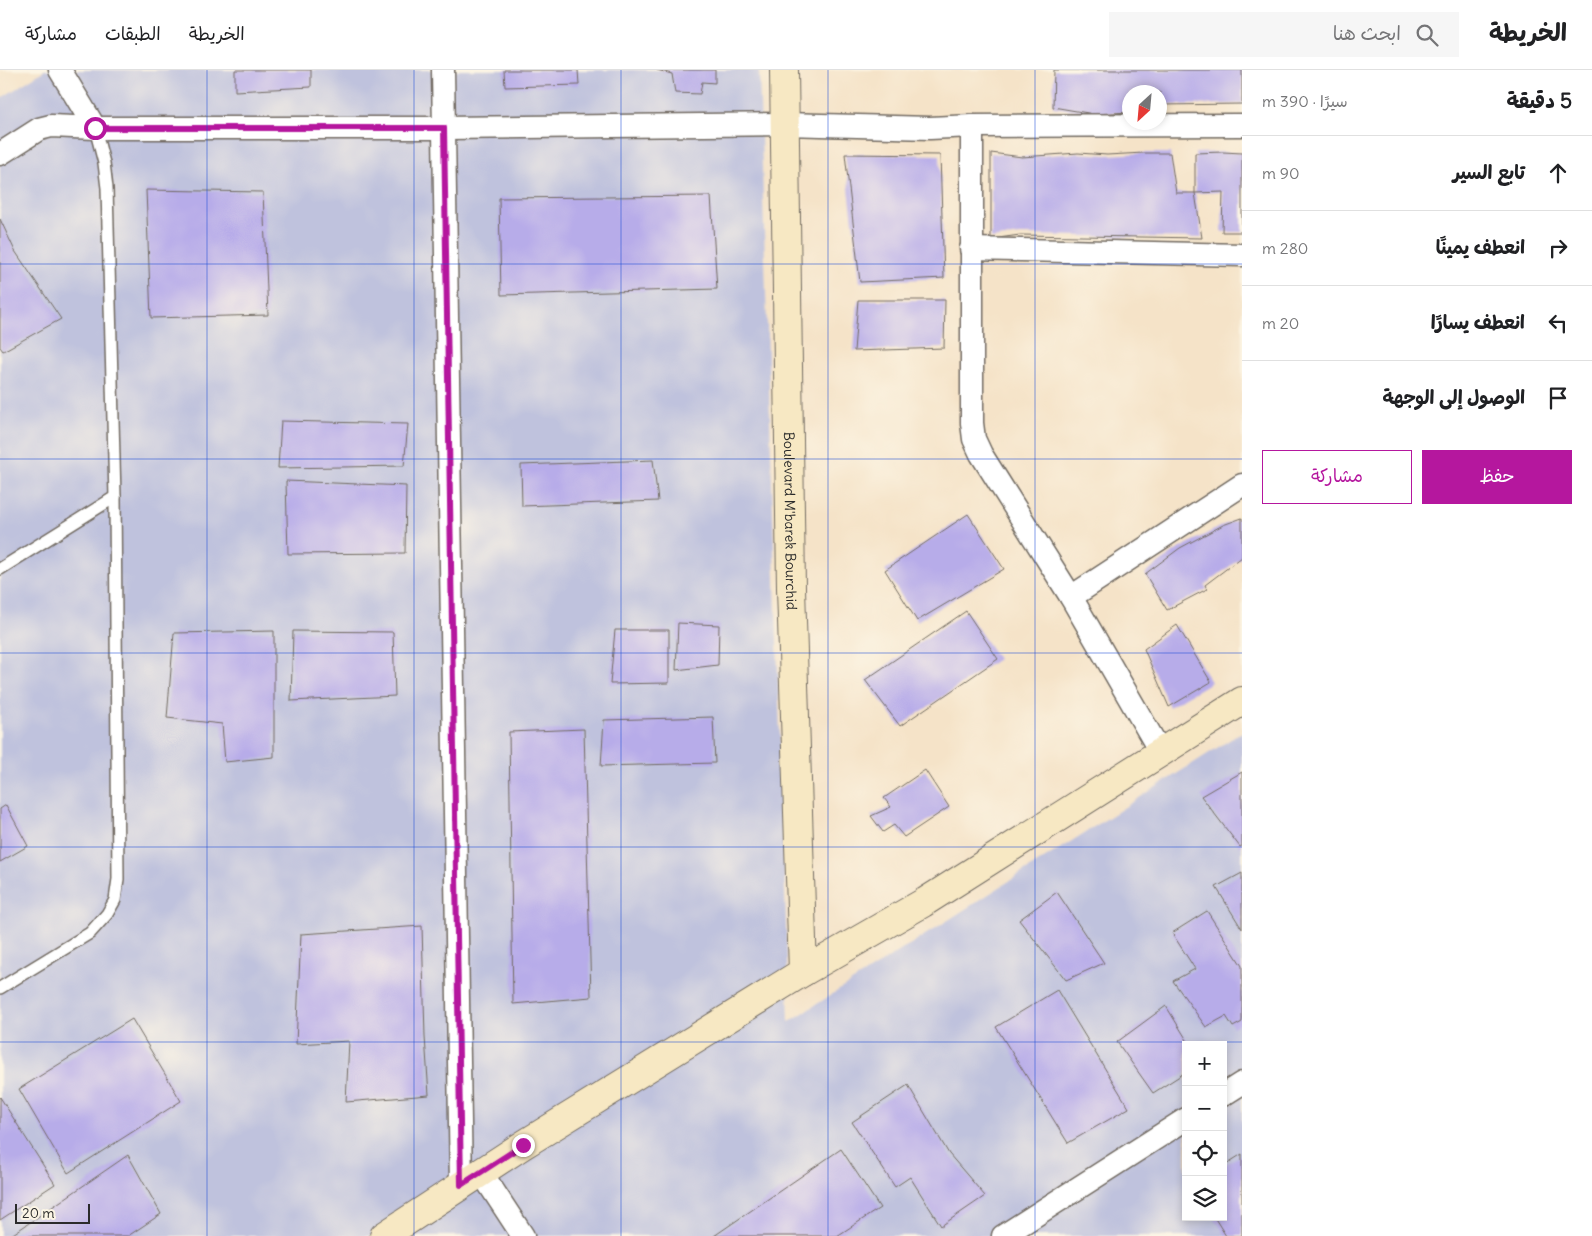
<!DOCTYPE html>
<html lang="ar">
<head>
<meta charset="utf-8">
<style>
	body { margin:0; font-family:Delius,"Playpen Sans Arabic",sans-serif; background:#f6f6f6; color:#202124; direction:rtl }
	.controls { position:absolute; right:15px; bottom:15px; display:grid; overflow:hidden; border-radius:0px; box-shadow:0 2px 8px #0003 }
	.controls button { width:45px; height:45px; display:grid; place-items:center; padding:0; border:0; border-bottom:1px solid #e0e0e0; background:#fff; color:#202124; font:25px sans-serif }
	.compass { position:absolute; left:1122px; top:15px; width:45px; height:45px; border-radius:50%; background:#fff; box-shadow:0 2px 8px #0003; rotate:206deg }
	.scale { position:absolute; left:15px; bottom:12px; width:75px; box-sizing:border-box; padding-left:5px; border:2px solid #2b2b2b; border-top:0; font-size:14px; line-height:18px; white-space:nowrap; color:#2b2b2b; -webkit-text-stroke:4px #fcf5e5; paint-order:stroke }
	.stop { position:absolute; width:15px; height:15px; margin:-11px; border:4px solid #b5179e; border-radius:50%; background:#fff }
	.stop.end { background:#b5179e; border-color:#fff; box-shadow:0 1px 5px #0008 }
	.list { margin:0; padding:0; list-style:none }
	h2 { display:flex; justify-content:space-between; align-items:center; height:65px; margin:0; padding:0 20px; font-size:21px }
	h2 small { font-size:16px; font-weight:400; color:#757577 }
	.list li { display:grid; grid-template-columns:32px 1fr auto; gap:15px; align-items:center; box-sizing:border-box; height:75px; padding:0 20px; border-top:1px solid #e0e0e0 }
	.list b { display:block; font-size:19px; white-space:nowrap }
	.list em { font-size:16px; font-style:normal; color:#757577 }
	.actions { display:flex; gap:10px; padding:15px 20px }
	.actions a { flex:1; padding:11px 0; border:1px solid #b5179e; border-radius:0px; text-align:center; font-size:18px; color:#b5179e }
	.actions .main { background:#b5179e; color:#fff }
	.icon { flex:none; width:28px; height:28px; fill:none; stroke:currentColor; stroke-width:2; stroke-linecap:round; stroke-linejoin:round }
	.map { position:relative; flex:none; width:1242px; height:1166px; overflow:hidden; direction:ltr }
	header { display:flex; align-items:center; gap:30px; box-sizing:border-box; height:70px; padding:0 25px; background:#fff; border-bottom:1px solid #e0e0e0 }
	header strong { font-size:24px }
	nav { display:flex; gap:28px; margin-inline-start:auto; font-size:18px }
	.search { width:350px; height:45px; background:#f6f6f6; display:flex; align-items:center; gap:12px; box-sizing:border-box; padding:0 18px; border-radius:0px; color:#757577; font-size:19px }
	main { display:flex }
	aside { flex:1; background:#fff }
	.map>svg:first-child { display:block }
</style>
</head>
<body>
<header>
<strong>الخريطة</strong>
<div class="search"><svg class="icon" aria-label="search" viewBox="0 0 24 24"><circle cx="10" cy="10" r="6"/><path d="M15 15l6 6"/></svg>ابحث هنا</div>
<nav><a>الخريطة</a><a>الطبقات</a><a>مشاركة</a></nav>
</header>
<main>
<aside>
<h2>5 دقيقة<small>سيرًا · 390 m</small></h2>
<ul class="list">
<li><svg class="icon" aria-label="ahead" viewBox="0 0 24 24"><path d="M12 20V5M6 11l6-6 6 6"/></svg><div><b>تابع السير</b></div><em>90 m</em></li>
<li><svg class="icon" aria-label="right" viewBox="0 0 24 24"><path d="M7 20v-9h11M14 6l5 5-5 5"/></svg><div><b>انعطف يمينًا</b></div><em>280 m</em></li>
<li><svg class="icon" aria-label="left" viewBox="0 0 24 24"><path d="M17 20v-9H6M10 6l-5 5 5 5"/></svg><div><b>انعطف يسارًا</b></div><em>20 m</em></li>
<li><svg class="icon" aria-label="arrive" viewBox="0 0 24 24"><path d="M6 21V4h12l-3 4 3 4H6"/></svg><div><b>الوصول إلى الوجهة</b></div></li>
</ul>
<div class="actions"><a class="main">حفظ</a><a>مشاركة</a></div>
</aside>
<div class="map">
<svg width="1242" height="1166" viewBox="0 0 1242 1166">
	<rect width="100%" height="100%" fill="#fcf5e5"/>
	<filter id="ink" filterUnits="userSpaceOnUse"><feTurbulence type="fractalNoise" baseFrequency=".02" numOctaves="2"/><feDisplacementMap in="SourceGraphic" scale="10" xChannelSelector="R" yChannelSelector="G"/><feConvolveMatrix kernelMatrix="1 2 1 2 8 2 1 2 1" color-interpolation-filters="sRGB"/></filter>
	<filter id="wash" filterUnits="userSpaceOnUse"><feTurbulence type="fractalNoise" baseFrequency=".0096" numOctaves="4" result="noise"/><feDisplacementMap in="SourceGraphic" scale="20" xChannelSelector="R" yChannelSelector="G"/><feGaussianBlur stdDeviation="1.12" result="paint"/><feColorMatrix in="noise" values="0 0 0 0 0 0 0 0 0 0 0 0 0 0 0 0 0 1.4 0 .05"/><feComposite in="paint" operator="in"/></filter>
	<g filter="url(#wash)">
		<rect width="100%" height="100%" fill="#f5e3c8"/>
		<path fill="#bfc2dd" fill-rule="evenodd" d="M45 0H759L789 952 1242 662V1166H0V29ZM1186 975H1223V1147H1186Z"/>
		<g id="blocks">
			<g fill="#b7ace9">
				<path d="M235 0H311V17L235 21Z"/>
				<path d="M504 0H578L579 15 505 17Z"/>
				<path d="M657 0H715V13L702 12 700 24 675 23 672 4Z"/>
				<path d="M1054 0H1242V34L1160 35V22H1130V42L1094 44 1053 37Z"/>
				<path d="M1223 82 1242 83V162H1222L1223 122 1195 123V83Z"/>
				<path d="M991 83 1022 87 1078 83 1107 85 1144 83H1170L1176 123H1195L1202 168 1020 165 991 169Z"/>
				<path d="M845 84 940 85 944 208 860 212Z"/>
				<path d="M146 120 263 122 268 245 151 248Z"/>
				<path d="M711 126 717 219 501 225 499 128Z"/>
				<path d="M0 149 15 181 61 249 3 281 0 277Z"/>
				<path d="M858 230H945L944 278 854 281Z"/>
				<path d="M281 351 408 354 404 396 278 398Z"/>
				<path d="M653 390 658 431 522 436 521 395Z"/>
				<path d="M286 411 406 416 405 483 288 484Z"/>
				<path d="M968 444 1004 499 917 551 885 500Z"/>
				<path d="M1242 448V487L1205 515 1207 519 1167 540 1145 504 1180 478 1223 455Z"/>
				<path d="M966 541 998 589 900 656 865 610Z"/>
				<path d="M678 553 719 555 718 595 676 600Z"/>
				<path d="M1177 555 1211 612 1169 637 1144 579Z"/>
				<path d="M615 560H669V613L610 614Z"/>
				<path d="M274 561V687L225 692 222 654 167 648 174 563Z"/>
				<path d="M293 561 393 562 395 626 291 631Z"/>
				<path d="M713 647 715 693 601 696 604 650Z"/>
				<path d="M584 659 591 927 513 934 509 662Z"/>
				<path d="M925 700 949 737 904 767 894 755 883 762 871 746 891 737 884 728Z"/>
				<path d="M1242 702V776L1240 777 1201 726Z"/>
				<path d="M6 735 28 776 0 792V739Z"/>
				<path d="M1242 803V859L1216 817Z"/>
				<path d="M1057 822 1104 893 1066 910 1019 850Z"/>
				<path d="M1207 841 1242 896V952L1233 957 1226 946 1206 957 1173 911 1195 899 1172 863Z"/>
				<path d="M422 856 425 967 429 1025 346 1032 349 971 296 974 301 864Z"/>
				<path d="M1057 920 1129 1038 1068 1073 996 957Z"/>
				<path d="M1166 936 1190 975H1186V1002L1153 1023 1117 972Z"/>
				<path d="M132 949 181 1031 68 1103 19 1019Z"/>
				<path d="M908 1015 949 1084 985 1126 941 1156 910 1107 895 1117 852 1052Z"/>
				<path d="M0 1027 55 1114 0 1150Z"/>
				<path d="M841 1079 880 1138 837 1166H714Z"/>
				<path d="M1242 1084V1166H1226L1214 1147H1223V1096Z"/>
				<path d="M128 1085 161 1144 128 1166H10Z"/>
			</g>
		</g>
	</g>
	<g filter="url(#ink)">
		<use href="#blocks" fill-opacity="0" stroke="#726b62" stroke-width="1"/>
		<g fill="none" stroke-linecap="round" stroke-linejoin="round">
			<defs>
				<g id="lane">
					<path d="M0 499 115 427"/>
					<path d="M0 918 90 863 107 844 115 830 118 809 115 427 107 118 104 93 95 58"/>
				</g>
				<g id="street">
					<path d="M60 0 95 58"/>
					<path d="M443 0 461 1115"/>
					<path d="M972 56V353L974 369 981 384 1071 527 1161 683"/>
					<path d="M0 84 39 59 51 56 95 58H444L785 54 930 58 972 56 1242 55"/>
					<path d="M971 179 1242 185"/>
					<path d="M1071 527 1242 415"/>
					<path d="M1223 1025 1242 1013"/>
					<path d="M481 1102 523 1166"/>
					<path d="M1003 1166 1186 1049"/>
				</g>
				<g id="secondary">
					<path id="s1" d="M784 0 791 518 803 902"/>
					<path d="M384 1166 523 1075 803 902 923 833 1242 631"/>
				</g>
			</defs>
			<use href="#lane" stroke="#726b62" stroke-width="14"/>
			<use href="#street" stroke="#726b62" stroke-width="25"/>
			<use href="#secondary" stroke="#726b62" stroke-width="30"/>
			<use href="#lane" stroke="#fff" stroke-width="11"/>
			<use href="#street" stroke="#fff" stroke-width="22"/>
			<use href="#secondary" stroke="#f7e8c3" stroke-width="28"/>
		</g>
	</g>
	<g fill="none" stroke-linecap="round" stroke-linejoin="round" filter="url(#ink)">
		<path stroke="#b5179e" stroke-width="6" d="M95 58H444L461 1115 523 1075"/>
	</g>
	<path fill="none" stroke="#1d4ed8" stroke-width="1" stroke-opacity="0.55" d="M207 0V1166M414 0V1166M621 0V1166M828 0V1166M1035 0V1166M0 194H1242M0 389H1242M0 583H1242M0 777H1242M0 972H1242"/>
	<g text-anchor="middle" stroke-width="4.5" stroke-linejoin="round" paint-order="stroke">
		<g font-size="14" fill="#2b2b2b" stroke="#fcf5e5">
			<text dy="5" stroke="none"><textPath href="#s1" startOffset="451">Boulevard M'barek Bourchid</textPath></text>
		</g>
	</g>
</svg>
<div class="controls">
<button>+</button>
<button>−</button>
<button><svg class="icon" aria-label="locate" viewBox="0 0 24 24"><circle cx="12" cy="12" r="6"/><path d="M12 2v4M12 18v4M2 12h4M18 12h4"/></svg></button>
<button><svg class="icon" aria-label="layers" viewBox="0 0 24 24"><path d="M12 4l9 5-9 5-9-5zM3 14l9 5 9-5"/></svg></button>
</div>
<svg class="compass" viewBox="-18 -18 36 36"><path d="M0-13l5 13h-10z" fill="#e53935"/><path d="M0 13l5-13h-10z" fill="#757577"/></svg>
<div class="scale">20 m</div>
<div class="stop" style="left:95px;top:58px"></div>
<div class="stop end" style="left:523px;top:1075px"></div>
</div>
</main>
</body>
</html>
